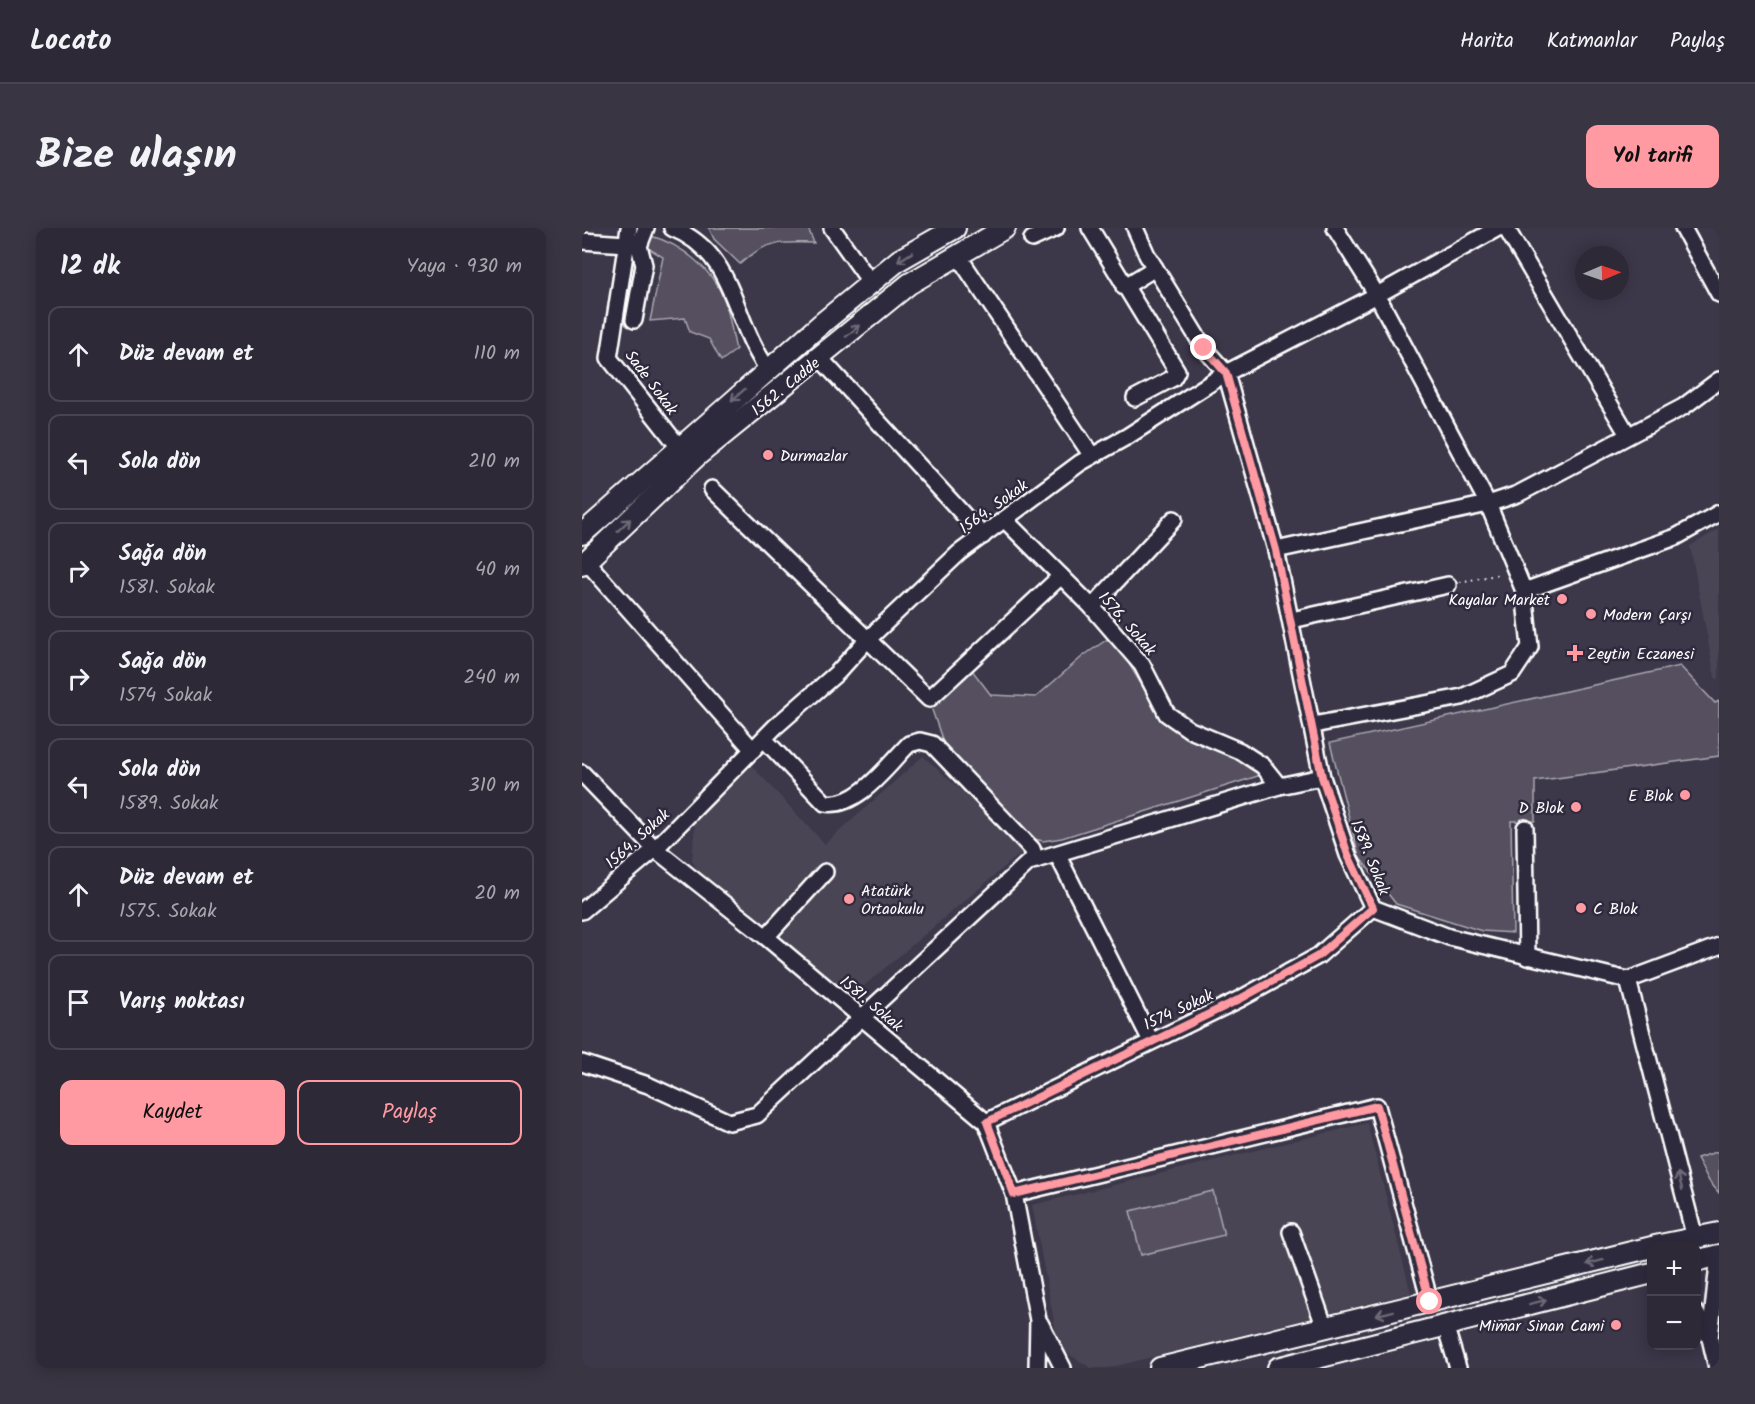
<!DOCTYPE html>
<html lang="tr">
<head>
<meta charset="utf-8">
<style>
	body { margin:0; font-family:Kalam,sans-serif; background:#393542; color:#f1f3f6 }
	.controls { position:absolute; right:18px; bottom:18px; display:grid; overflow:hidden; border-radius:12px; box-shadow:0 3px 15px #0003 }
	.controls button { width:54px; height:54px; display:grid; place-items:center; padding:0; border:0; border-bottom:2px solid #484552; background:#2d2937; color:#f1f3f6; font:30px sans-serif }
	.compass { position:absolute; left:993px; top:18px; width:54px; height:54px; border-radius:50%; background:#2d2937; box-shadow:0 3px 15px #0003; rotate:88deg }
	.stop { position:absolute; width:18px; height:18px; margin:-14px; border:4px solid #ff9aa2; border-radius:50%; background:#fff }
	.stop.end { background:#ff9aa2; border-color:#fff; box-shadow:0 2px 6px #0008 }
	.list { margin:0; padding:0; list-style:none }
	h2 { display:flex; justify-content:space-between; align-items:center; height:78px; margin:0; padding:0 24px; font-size:26px }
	h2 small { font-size:20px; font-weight:400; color:#a7a6ad }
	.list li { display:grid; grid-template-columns:39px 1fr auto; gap:18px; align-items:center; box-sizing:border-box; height:96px; margin:0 12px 12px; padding:0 12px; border:2px solid #484552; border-radius:12px }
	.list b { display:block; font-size:22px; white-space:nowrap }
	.list p { margin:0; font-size:20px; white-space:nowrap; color:#a7a6ad }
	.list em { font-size:20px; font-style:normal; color:#a7a6ad }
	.actions { display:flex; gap:12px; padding:18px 24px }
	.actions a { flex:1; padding:14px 0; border:2px solid #ff9aa2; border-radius:12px; text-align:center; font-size:21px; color:#ff9aa2 }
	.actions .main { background:#ff9aa2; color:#111 }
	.icon { flex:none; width:33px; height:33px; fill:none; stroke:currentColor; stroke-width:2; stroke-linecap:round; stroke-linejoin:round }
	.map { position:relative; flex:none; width:1137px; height:1140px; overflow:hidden; border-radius:12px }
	header { display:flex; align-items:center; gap:36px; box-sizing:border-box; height:84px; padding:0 30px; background:#2d2937; border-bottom:2px solid #484552 }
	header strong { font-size:28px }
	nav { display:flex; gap:33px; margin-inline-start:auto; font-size:21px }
	.intro { display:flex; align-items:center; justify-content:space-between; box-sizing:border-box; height:144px; padding:0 36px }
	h1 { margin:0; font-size:42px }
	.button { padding:15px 27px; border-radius:12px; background:#ff9aa2; color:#111; font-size:21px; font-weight:700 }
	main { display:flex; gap:36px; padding:0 36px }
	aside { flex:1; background:#2d2937; border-radius:12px; box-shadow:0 3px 15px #0003 }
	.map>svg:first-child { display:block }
</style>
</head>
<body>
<header>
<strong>Locato</strong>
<nav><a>Harita</a><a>Katmanlar</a><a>Paylaş</a></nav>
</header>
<div class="intro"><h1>Bize ulaşın</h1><a class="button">Yol tarifi</a></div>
<main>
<aside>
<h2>12 dk<small>Yaya · 930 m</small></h2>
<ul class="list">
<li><svg class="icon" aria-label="ahead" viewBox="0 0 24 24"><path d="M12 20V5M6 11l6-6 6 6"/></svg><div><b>Düz devam et</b></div><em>110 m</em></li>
<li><svg class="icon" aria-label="left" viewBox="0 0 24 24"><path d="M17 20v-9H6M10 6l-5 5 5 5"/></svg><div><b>Sola dön</b></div><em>210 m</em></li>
<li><svg class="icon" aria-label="right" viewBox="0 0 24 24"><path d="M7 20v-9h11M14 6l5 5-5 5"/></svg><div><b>Sağa dön</b><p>1581. Sokak</p></div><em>40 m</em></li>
<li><svg class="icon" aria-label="right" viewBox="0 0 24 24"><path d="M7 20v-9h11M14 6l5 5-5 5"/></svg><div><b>Sağa dön</b><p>1574 Sokak</p></div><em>240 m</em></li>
<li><svg class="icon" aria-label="left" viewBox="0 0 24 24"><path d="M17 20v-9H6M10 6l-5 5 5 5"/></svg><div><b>Sola dön</b><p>1589. Sokak</p></div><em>310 m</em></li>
<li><svg class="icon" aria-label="ahead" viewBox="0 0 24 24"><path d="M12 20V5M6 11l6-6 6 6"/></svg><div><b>Düz devam et</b><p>1575. Sokak</p></div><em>20 m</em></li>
<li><svg class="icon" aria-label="arrive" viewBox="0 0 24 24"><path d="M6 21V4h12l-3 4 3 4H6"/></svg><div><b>Varış noktası</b></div></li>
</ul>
<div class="actions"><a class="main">Kaydet</a><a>Paylaş</a></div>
</aside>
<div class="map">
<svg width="1137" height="1140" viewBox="0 0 1137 1140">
	<rect width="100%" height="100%" fill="#3c3749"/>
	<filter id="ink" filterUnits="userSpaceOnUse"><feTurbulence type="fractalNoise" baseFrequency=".0167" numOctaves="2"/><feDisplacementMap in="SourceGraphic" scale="12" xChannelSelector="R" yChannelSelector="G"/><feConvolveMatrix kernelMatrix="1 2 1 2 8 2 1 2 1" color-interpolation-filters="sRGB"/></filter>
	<g filter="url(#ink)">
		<g fill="#494455">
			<path d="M1137 301V451L1133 450 1108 318Z"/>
			<path d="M341 528 444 621 270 768 116 644 110 632 113 593 170 538 243 616Z"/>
			<path d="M785 895 829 1065 526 1140H509L477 1120 450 977Z"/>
		</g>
		<g fill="#555060" stroke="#aaa8b0" stroke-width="1.5">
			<path d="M127 0H226L232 15C196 15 186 11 158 36L132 11Z"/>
			<path d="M69 8C99 16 130 41 142 71 148 87 150 105 154 122L139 133 127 111 108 104 103 90 68 93 81 29 66 20Z"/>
			<path d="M530 408 578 487 604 507 674 540 676 548 480 610 461 613 448 610 367 531 349 479 390 442 409 467 454 469 501 428Z"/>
			<path d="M1098 438 1133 475 1137 473V528L953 553V593H929L931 705 900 703 814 676 777 629 748 515Z"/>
			<path d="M1137 923V965L1127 953 1115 930Z"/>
			<path d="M631 963 642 1007 559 1027 548 983Z"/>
		</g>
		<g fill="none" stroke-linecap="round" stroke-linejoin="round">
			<defs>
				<g id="minor">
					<path d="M47 0 27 130 97 219"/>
					<path d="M90 0C155 26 149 92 186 141"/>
					<path d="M250 0 289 55"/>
					<path d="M508 0 595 143 591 150 553 170"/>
					<path d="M553 0 565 27 622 120 644 145 694 322 740 549 766 627 791 680 867 709 1046 752"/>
					<path d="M924 0 1046 207"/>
					<path d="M1101 0 1137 66"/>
					<path d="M450 11 474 0"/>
					<path d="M0 13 44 16"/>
					<path d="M375 26 510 228"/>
					<path d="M542 59 573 40"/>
					<path d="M52 92 62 37 57 18 64 0"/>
					<path d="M238 130 401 308"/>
					<path d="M130 261 347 471 479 348"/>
					<path d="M423 292 510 379 560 437 585 486 608 502 658 523 681 538 697 558"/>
					<path d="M694 322 906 276 936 266 1101 179 1137 152"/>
					<path d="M4 333 171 522"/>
					<path d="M942 363 1094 309 1137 285"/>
					<path d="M510 379 592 291"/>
					<path d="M710 392 866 357"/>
					<path d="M731 497 880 469 930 446 948 419 942 363 906 276 795 67 753 0"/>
					<path d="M182 511 243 575C275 581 306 537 327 516L338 513 350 516 450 621 454 632"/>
					<path d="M0 545 73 621 184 709 404 894 432 966 456 1092 455 1140"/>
					<path d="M943 600 945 729"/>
					<path d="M475 626 569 813"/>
					<path d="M0 683 73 621 193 499 256 444 285 412 377 325 498 235 546 208 644 145 795 67 916 0"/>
					<path d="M184 709 243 644"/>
					<path d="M1046 752 1113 1010"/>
					<path d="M1046 752 1137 718"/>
					<path d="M0 835 66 857 147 894 175 887 447 634 697 558 740 549"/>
					<path d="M404 894 658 771 736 728 791 680"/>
					<path d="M432 966 795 878 848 1074"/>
					<path d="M709 1004 743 1100"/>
					<path d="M1114 1085 1128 1110"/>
					<path d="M458 1095 481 1140"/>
					<path d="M863 1097 876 1140"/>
					<path d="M1135 1140 1128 1110 1137 1027"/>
				</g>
				<g id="major">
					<path d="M0 306 239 96 317 32 373 0"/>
					<path d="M0 337 115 228 327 56 423 0"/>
					<path d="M1073 1018 1137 1005"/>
					<path d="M1114 1033 1137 1027"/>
					<path d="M578 1140 1070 1019"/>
					<path d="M696 1140 1070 1045"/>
				</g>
			</defs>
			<use href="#minor" stroke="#fff" stroke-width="20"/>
			<use href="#major" stroke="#fff" stroke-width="24"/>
			<path stroke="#fff" stroke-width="2" stroke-dasharray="1.5 4.5" stroke-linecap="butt" d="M878 354 919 346"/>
			<use href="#minor" stroke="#2f2a3d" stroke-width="15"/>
			<use href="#major" stroke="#2f2a3d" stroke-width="20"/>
		</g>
		<defs><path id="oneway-shaft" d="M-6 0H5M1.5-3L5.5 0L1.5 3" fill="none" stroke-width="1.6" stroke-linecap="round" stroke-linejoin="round" transform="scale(1.5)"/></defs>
		<g stroke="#6d6a77">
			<use href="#oneway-shaft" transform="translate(323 29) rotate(148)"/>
			<use href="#oneway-shaft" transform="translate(271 103) rotate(-39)"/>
			<use href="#oneway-shaft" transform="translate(156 167) rotate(139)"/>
			<use href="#oneway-shaft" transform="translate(42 297) rotate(-43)"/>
			<use href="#oneway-shaft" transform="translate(1098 953) rotate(-104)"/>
			<use href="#oneway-shaft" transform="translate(1013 1034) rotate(166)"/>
			<use href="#oneway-shaft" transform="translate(956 1074) rotate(-14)"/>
			<use href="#oneway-shaft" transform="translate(803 1085) rotate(166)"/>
		</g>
	</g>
	<g fill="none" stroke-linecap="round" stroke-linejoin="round" filter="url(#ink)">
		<path stroke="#ff9aa2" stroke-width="8" d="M622 120 644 145 694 322 740 549 766 627 791 680 736 728 658 771 405 894 432 966 795 878 848 1074"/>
	</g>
	<g fill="#ff9aa2" stroke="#2f2a3d" stroke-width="2">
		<circle cx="186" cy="227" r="6"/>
		<circle cx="980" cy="371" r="6"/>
		<circle cx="1009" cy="386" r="6"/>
		<path d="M990 416h6v6h6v6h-6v6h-6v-6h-6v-6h6z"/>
		<circle cx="1103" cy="567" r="6"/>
		<circle cx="994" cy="579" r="6"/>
		<circle cx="267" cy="671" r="6"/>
		<circle cx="999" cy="680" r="6"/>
		<circle cx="1034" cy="1097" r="6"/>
	</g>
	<g text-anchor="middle" stroke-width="5" stroke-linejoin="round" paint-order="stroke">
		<g font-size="16" fill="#fff" stroke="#2f2a3d">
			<text transform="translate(70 154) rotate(53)" y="6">Sade Sokak</text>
			<text transform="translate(203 158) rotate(-39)" y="6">1562. Cadde</text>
			<text transform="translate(411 278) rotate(-36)" y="6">1564. Sokak</text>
			<text transform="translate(546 395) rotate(49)" y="6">1576. Sokak</text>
			<text transform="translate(55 610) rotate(-42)" y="6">1564. Sokak</text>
			<text transform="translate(789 629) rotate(68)" y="6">1589. Sokak</text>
			<text transform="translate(290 775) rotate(40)" y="6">1581. Sokak</text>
			<text transform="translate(596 781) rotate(-25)" y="6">1574 Sokak</text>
		</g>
		<g font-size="16" fill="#fff" stroke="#2f2a3d" text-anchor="start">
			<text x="198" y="233">Durmazlar</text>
			<text x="968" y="377" text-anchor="end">Kayalar Market</text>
			<text x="1021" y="392">Modern Çarşı</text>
			<text x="1005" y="431">Zeytin Eczanesi</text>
			<text x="1091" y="573" text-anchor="end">E Blok</text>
			<text x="982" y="585" text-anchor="end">D Blok</text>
			<text x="279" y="668">Atatürk<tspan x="279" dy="18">Ortaokulu</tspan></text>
			<text x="1011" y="686">C Blok</text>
			<text x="1022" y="1103" text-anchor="end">Mimar Sinan Cami</text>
		</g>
	</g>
</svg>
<div class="controls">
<button>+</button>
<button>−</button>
</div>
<svg class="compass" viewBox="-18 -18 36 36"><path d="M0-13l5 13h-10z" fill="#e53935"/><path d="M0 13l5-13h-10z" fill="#a7a6ad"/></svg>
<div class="stop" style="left:848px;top:1074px"></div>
<div class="stop end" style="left:622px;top:120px"></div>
</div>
</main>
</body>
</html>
